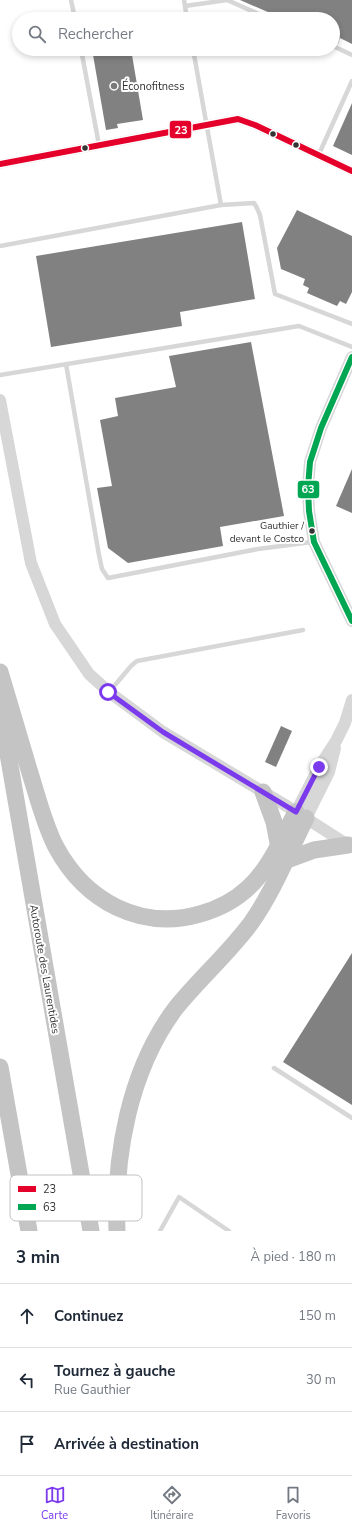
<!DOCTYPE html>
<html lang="fr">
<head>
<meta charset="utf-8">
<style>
	body { margin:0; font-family:"Nunito Sans",sans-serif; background:#f6f6f7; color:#1f2937 }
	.stop { position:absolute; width:12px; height:12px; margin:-9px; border:3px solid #7c3aed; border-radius:50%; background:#fff }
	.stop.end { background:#7c3aed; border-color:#fff; box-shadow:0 1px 4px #0008 }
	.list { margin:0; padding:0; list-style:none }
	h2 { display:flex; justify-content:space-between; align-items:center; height:52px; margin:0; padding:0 16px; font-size:17px }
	h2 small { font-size:13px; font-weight:400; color:#747a83 }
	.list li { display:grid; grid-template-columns:26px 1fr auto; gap:12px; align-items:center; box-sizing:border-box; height:64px; padding:0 16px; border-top:1px solid #e0e1e3 }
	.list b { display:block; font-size:15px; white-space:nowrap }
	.list p { margin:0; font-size:13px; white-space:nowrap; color:#747a83 }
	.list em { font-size:13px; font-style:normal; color:#747a83 }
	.icon { flex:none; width:22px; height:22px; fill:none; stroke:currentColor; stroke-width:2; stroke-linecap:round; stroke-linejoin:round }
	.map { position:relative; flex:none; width:352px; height:1231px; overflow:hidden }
	.search { position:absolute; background:#fff; box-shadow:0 2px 6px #0003; left:12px; right:12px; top:12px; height:44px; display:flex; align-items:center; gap:10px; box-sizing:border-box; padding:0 14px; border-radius:22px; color:#747a83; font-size:15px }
	.sheet { height:244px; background:#fff }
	nav { display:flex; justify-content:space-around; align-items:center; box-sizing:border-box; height:56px; border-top:1px solid #e0e1e3; background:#fff; font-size:11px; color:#747a83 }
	nav a { display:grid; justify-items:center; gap:2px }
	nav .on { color:#7c3aed }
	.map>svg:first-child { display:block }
</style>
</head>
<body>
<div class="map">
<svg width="352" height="1231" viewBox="0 0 352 1231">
	<rect width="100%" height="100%" fill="#fff"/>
	<g fill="#818181">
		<path d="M240 0H352V44L340 38 338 44 333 42V19H284Z"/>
		<path d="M92 49H131L143 120 117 124 118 128 106 130Z"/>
		<path d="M352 103V155L333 146Z"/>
		<path d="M297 210 352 236V292L346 304 340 301 337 306 307 293 309 288 303 285 305 279 281 269 277 248Z"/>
		<path d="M242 222 255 299 180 312 182 326 51 347 36 256Z"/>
		<path d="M251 342 284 516 220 527 223 546 128 563 108 548 97 488 112 486 100 420 118 416 115 398 176 387 169 356Z"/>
		<path d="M352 469V513L336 506Z"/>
		<path d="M281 726 292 731 276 767 265 762Z"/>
		<path d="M352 953V1105L283 1062Z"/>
	</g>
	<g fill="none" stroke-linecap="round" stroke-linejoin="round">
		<g stroke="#d7d7d7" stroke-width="4.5">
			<path d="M71 0 75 19"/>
			<path d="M184 0 187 19"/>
			<path d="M185 6 227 0 270 19"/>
			<path d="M179 19 187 18"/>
			<path d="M333 46 352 55"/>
			<path d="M81 49 99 145"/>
			<path d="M193 49 221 205"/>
			<path d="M319 154 352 81"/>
			<path d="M0 246 221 205 254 203 256 206 260 215 275 294 352 324"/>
			<path d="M66 364 99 555 102 569 108 578 258 549 312 542"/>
			<path d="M0 375 299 326 352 347"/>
			<path d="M110 691 131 666 137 661 303 630"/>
			<path d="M274 1068 352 1118"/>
			<path d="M160 1231 179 1197 229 1231"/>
		</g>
		<path stroke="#d7d7d7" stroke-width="9" d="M0 164 238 119 255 125 352 171"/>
		<g stroke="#d7d7d7" stroke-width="12">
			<path d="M352 357 321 428 310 462 308 487 309 511 314 542 352 621"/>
			<path d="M0 400 31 563 55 624 89 674 109 692 163 732 290 808 351 847"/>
			<path d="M296 812 319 767 336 741 345 723 352 700"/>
			<path d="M306 818 329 772 335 748"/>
		</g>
		<g stroke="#c4c4c4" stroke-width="17">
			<path d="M0 672C10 705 20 739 30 773 38 798 44 824 56 847 85 901 140 931 200 914 218 909 234 901 248 888 270 868 282 838 296 812"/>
			<path d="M0 708 91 1231"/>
			<path d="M263 792 274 822 278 843"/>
			<path d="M287 860 314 850 348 845"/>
			<path d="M0 1067 29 1231"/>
			<path d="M117 1231C114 1156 129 1071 175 1009 199 979 228 954 251 923 274 890 288 854 306 818"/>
		</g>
		<defs>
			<path id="bus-1" d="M0 164 238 119 255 125 352 171"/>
			<path id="bus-2" d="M352 357 321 428 310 462 308 487 309 511 314 542 352 621"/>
		</defs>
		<use href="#bus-1" stroke="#fff" stroke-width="9"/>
		<use href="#bus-2" stroke="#fff" stroke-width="9"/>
		<use href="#bus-1" stroke="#e4002b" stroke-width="6"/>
		<use href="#bus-2" stroke="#00a651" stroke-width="6"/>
	</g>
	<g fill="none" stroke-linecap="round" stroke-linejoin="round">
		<path stroke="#7c3aed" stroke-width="5" d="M108 692 163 732 296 812 319 767"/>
	</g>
	<circle fill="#7a7a7a" stroke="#fff" stroke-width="1.5" cx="114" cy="86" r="4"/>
	<g fill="#333" stroke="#fff" stroke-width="1.5">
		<circle cx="273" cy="134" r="3.5"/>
		<circle cx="296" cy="145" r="3.5"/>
		<circle cx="85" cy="148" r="3.5"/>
		<circle cx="312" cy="531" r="3.5"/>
	</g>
	<g text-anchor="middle" stroke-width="4" stroke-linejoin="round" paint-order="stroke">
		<g font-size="10" fill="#333" stroke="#fff" text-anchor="end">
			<text x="304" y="529">Gauthier /<tspan x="304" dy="13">devant le Costco</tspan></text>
		</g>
		<g font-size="11" fill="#333" stroke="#fff" text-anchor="start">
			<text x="122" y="90">Éconofitness</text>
		</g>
		<g font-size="11" fill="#333" stroke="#fff">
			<text transform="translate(45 969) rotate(80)" y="4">Autoroute des Laurentides</text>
		</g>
	</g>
	<rect x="10" y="1175" width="132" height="46" rx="6" fill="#fff" stroke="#c2c2c2" stroke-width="1"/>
	<rect x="18" y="1186" width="18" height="6" fill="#e4002b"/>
	<rect x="18" y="1204" width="18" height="6" fill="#00a651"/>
	<g font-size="11" fill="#333">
		<text x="43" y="1193">23</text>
		<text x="43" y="1211">63</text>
	</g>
	<g stroke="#fff" stroke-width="1.5">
		<rect x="169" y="120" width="23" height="19" rx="4" fill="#e4002b"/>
		<rect x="297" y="480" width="23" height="19" rx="4" fill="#00a651"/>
	</g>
	<g font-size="11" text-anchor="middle" font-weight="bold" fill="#fff">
		<text x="181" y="134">23</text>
		<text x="308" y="493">63</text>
	</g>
</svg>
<div class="stop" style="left:108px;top:692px"></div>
<div class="stop end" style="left:319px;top:767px"></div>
<div class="search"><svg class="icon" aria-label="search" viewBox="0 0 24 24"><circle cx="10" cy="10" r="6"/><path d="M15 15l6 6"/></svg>Rechercher</div>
</div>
<section class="sheet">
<h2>3 min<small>À pied · 180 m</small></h2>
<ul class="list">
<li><svg class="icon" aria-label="ahead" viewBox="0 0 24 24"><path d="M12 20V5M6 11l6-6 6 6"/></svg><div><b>Continuez</b></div><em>150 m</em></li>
<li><svg class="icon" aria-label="left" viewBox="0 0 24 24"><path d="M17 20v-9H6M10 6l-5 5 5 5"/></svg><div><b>Tournez à gauche</b><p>Rue Gauthier</p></div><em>30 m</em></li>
<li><svg class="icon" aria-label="arrive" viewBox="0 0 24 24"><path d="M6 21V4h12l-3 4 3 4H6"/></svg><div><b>Arrivée à destination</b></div></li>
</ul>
</section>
<nav>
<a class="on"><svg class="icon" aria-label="map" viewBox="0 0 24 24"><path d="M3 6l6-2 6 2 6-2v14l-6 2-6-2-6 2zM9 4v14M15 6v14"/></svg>Carte</a>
<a><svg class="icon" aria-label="directions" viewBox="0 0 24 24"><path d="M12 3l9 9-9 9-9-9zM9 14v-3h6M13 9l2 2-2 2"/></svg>Itinéraire</a>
<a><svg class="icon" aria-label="saved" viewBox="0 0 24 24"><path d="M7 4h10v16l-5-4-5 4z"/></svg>Favoris</a>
</nav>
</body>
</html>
